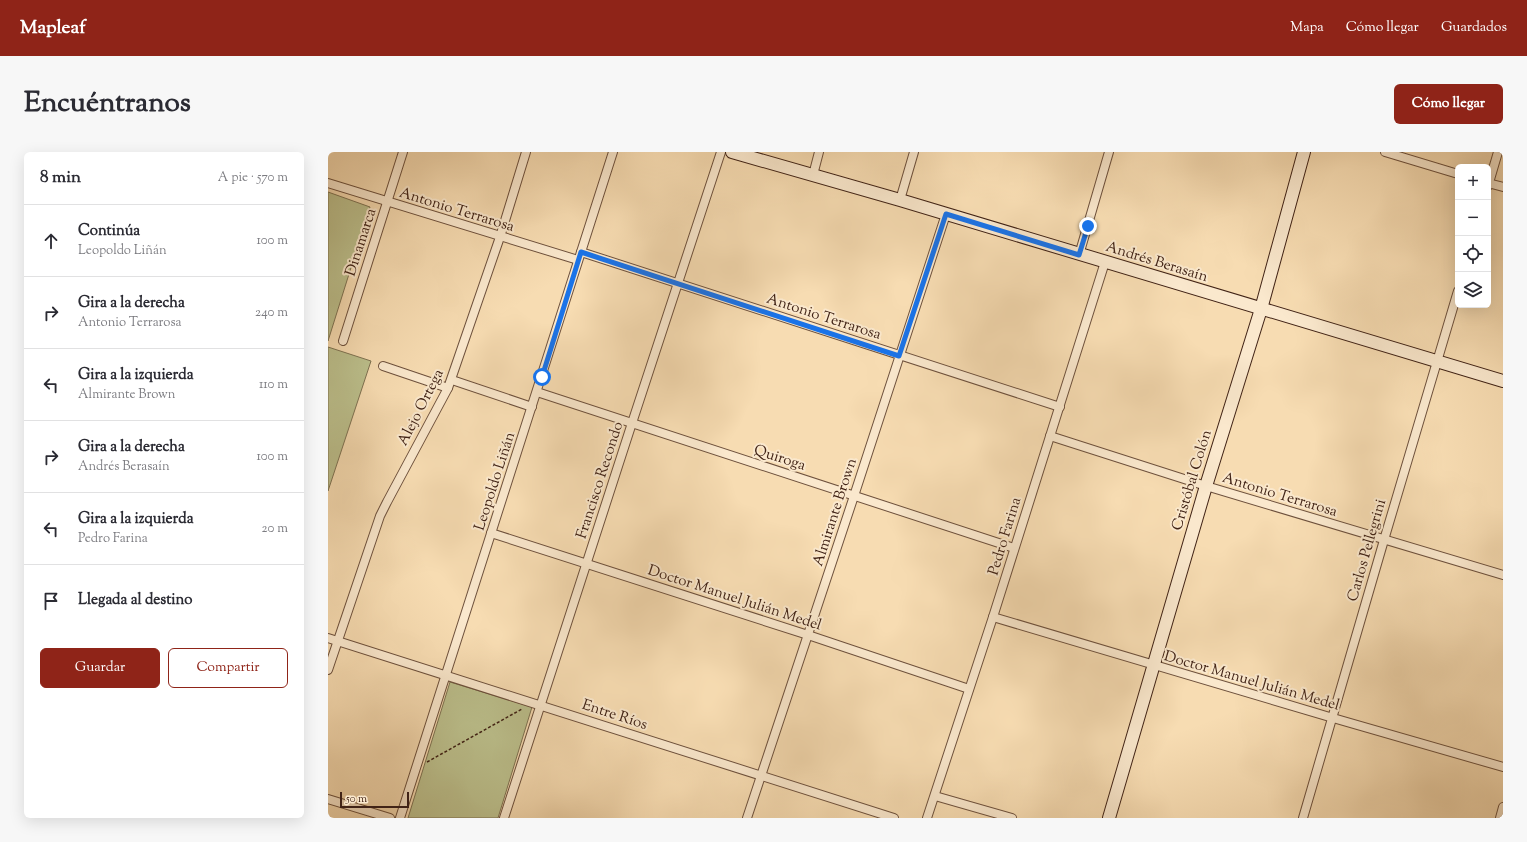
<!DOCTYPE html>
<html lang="es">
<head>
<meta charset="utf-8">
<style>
	body { margin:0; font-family:"Sorts Mill Goudy",serif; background:#f7f7f7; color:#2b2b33 }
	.controls { position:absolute; right:12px; top:12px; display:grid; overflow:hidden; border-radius:6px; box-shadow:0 4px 16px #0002 }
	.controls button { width:36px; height:36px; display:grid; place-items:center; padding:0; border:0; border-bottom:1px solid #e1e1e2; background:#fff; color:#2b2b33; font:20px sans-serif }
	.scale { position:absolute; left:12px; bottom:10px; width:69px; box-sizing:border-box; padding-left:4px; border:2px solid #412316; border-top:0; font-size:11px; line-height:14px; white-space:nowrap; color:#412316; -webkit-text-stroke:3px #fae8cd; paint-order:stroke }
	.stop { position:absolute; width:12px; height:12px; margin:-9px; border:3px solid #1a73e8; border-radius:50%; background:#fff }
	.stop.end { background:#1a73e8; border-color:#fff; box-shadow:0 1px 4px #0008 }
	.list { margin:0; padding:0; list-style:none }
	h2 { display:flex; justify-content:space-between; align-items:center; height:52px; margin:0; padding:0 16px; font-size:17px }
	h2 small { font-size:13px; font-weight:400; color:#7c7c81 }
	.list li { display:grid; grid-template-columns:26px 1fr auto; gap:12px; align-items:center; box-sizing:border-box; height:72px; padding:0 16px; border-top:1px solid #e1e1e2 }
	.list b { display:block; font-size:15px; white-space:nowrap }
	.list p { margin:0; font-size:13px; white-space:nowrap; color:#7c7c81 }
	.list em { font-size:13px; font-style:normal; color:#7c7c81 }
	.actions { display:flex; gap:8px; padding:12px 16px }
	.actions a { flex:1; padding:9px 0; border:1px solid #8f2418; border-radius:6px; text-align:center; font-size:14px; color:#8f2418 }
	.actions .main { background:#8f2418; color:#fff }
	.icon { flex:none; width:22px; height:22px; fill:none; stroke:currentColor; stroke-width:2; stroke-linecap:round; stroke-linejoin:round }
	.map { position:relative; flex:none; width:1175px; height:666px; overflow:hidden; border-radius:6px }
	header { display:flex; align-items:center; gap:24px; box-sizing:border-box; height:56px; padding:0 20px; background:#8f2418; color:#fff }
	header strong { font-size:19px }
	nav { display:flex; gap:22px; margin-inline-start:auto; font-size:14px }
	.intro { display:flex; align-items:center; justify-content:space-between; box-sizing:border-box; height:96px; padding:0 24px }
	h1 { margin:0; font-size:28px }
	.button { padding:10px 18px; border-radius:6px; background:#8f2418; color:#fff; font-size:14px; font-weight:700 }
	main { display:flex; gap:24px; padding:0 24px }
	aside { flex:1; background:#fff; border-radius:6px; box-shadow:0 4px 16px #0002 }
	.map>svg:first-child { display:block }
</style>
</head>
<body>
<header>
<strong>Mapleaf</strong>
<nav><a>Mapa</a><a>Cómo llegar</a><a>Guardados</a></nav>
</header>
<div class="intro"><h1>Encuéntranos</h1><a class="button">Cómo llegar</a></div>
<main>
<aside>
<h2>8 min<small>A pie · 570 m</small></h2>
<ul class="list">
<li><svg class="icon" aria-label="ahead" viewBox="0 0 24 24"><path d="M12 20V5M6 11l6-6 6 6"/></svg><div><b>Continúa</b><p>Leopoldo Liñán</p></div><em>100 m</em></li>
<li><svg class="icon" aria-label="right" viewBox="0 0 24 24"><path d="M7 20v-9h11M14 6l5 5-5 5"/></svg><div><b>Gira a la derecha</b><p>Antonio Terrarosa</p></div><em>240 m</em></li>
<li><svg class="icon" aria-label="left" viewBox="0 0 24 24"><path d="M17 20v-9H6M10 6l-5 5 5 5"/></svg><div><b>Gira a la izquierda</b><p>Almirante Brown</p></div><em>110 m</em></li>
<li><svg class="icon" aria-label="right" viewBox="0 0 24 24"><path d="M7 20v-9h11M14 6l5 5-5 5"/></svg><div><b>Gira a la derecha</b><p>Andrés Berasaín</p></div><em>100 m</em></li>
<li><svg class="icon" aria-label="left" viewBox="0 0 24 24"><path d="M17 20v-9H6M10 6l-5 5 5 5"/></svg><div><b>Gira a la izquierda</b><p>Pedro Farina</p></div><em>20 m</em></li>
<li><svg class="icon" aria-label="arrive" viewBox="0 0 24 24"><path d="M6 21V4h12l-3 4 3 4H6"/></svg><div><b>Llegada al destino</b></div></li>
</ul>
<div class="actions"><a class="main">Guardar</a><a>Compartir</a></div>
</aside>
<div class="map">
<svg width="1175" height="666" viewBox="0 0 1175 666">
	<rect width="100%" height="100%" fill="#f7dcb2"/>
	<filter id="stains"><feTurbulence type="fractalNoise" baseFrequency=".005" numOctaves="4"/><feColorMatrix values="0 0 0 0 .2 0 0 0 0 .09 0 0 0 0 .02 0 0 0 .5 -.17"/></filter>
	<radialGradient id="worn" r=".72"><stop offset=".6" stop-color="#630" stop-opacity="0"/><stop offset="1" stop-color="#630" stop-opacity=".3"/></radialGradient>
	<g fill="#bcc08d" stroke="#7e7252">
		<path d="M0 40 42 55 0 189Z"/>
		<path d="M0 195 43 209 0 339Z"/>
		<path d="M122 530 204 555 170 666H80Z"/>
	</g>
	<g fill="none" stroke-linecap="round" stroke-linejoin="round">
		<defs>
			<g id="street">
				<path d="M1057 0 1130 22"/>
				<path d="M485 23 491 0"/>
				<path d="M0 31 250 108"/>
				<path d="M1160 31 1175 35"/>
				<path d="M1160 34 1170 0"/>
				<path d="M572 48 586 0"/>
				<path d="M253 100 732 255"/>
				<path d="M751 103 781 0"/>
				<path d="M15 189 75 0"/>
				<path d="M55 214 120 236"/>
				<path d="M124 228 204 255"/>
				<path d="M209 240 686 396"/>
				<path d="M722 284 878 334 1175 423"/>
				<path d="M163 381 480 483 641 537"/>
				<path d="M665 465 1005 566 1175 615"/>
				<path d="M0 486 566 666"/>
				<path d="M0 518 52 364 59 350 120 236 172 85 198 0"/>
				<path d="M607 644 684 666"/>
				<path d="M0 647 62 666"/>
				<path d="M72 666 285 0"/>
				<path d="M176 666 304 271 393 0"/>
				<path d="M419 666 526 344 618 62"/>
				<path d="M599 666 665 465 777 110"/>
				<path d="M975 666 1056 388 1130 139"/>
				<path d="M1172 666 1175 655"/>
			</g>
			<g id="secondary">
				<path d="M404 0 572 48 1175 229"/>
				<path d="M781 666 878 334 933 157 976 0"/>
			</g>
		</defs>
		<use href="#street" stroke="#6e513d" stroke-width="10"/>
		<use href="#secondary" stroke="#412316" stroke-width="14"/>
		<path stroke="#412316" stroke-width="1.5" stroke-dasharray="3 2" stroke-linecap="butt" d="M99 610 194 557"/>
		<use href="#street" stroke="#fae8cd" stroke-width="8"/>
		<use href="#secondary" stroke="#fae8cd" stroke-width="12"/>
	</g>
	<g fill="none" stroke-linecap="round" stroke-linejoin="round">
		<path stroke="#1a73e8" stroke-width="5" d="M214 225 253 100 571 204 618 62 751 103 760 74"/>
	</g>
	<g text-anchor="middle" stroke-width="4" stroke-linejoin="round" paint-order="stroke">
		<g font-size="15" fill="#412316" stroke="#fae8cd">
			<text transform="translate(129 57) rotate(17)" y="5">Antonio Terrarosa</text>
			<text transform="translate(32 90) rotate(-72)" y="5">Dinamarca</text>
			<text transform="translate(829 109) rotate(17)" y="5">Andrés Berasaín</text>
			<text transform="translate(496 164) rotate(18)" y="5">Antonio Terrarosa</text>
			<text transform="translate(92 255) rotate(-63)" y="5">Alejo Ortega</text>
			<text transform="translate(452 305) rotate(18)" y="5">Quiroga</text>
			<text transform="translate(271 328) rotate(-72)" y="5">Francisco Recondo</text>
			<text transform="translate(863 328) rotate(-73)" y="5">Cristóbal Colón</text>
			<text transform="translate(166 329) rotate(-72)" y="5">Leopoldo Liñán</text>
			<text transform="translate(952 342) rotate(17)" y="5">Antonio Terrarosa</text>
			<text transform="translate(506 360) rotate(-72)" y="5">Almirante Brown</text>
			<text transform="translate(676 384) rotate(-73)" y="5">Pedro Farina</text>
			<text transform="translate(1038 398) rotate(-74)" y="5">Carlos Pellegrini</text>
			<text transform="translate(407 445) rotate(18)" y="5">Doctor Manuel Julián Medel</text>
			<text transform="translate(924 528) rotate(16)" y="5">Doctor Manuel Julián Medel</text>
			<text transform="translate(287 562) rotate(18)" y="5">Entre Ríos</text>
		</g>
	</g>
	<rect width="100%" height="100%" filter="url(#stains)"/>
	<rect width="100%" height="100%" fill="url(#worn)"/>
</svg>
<div class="controls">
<button>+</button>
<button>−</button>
<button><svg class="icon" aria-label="locate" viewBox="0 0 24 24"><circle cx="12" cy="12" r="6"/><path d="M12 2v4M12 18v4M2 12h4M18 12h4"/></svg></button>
<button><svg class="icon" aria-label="layers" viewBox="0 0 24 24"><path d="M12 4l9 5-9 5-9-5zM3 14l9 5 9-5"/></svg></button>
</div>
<div class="scale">50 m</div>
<div class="stop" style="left:214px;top:225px"></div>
<div class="stop end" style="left:760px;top:74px"></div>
</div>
</main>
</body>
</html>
